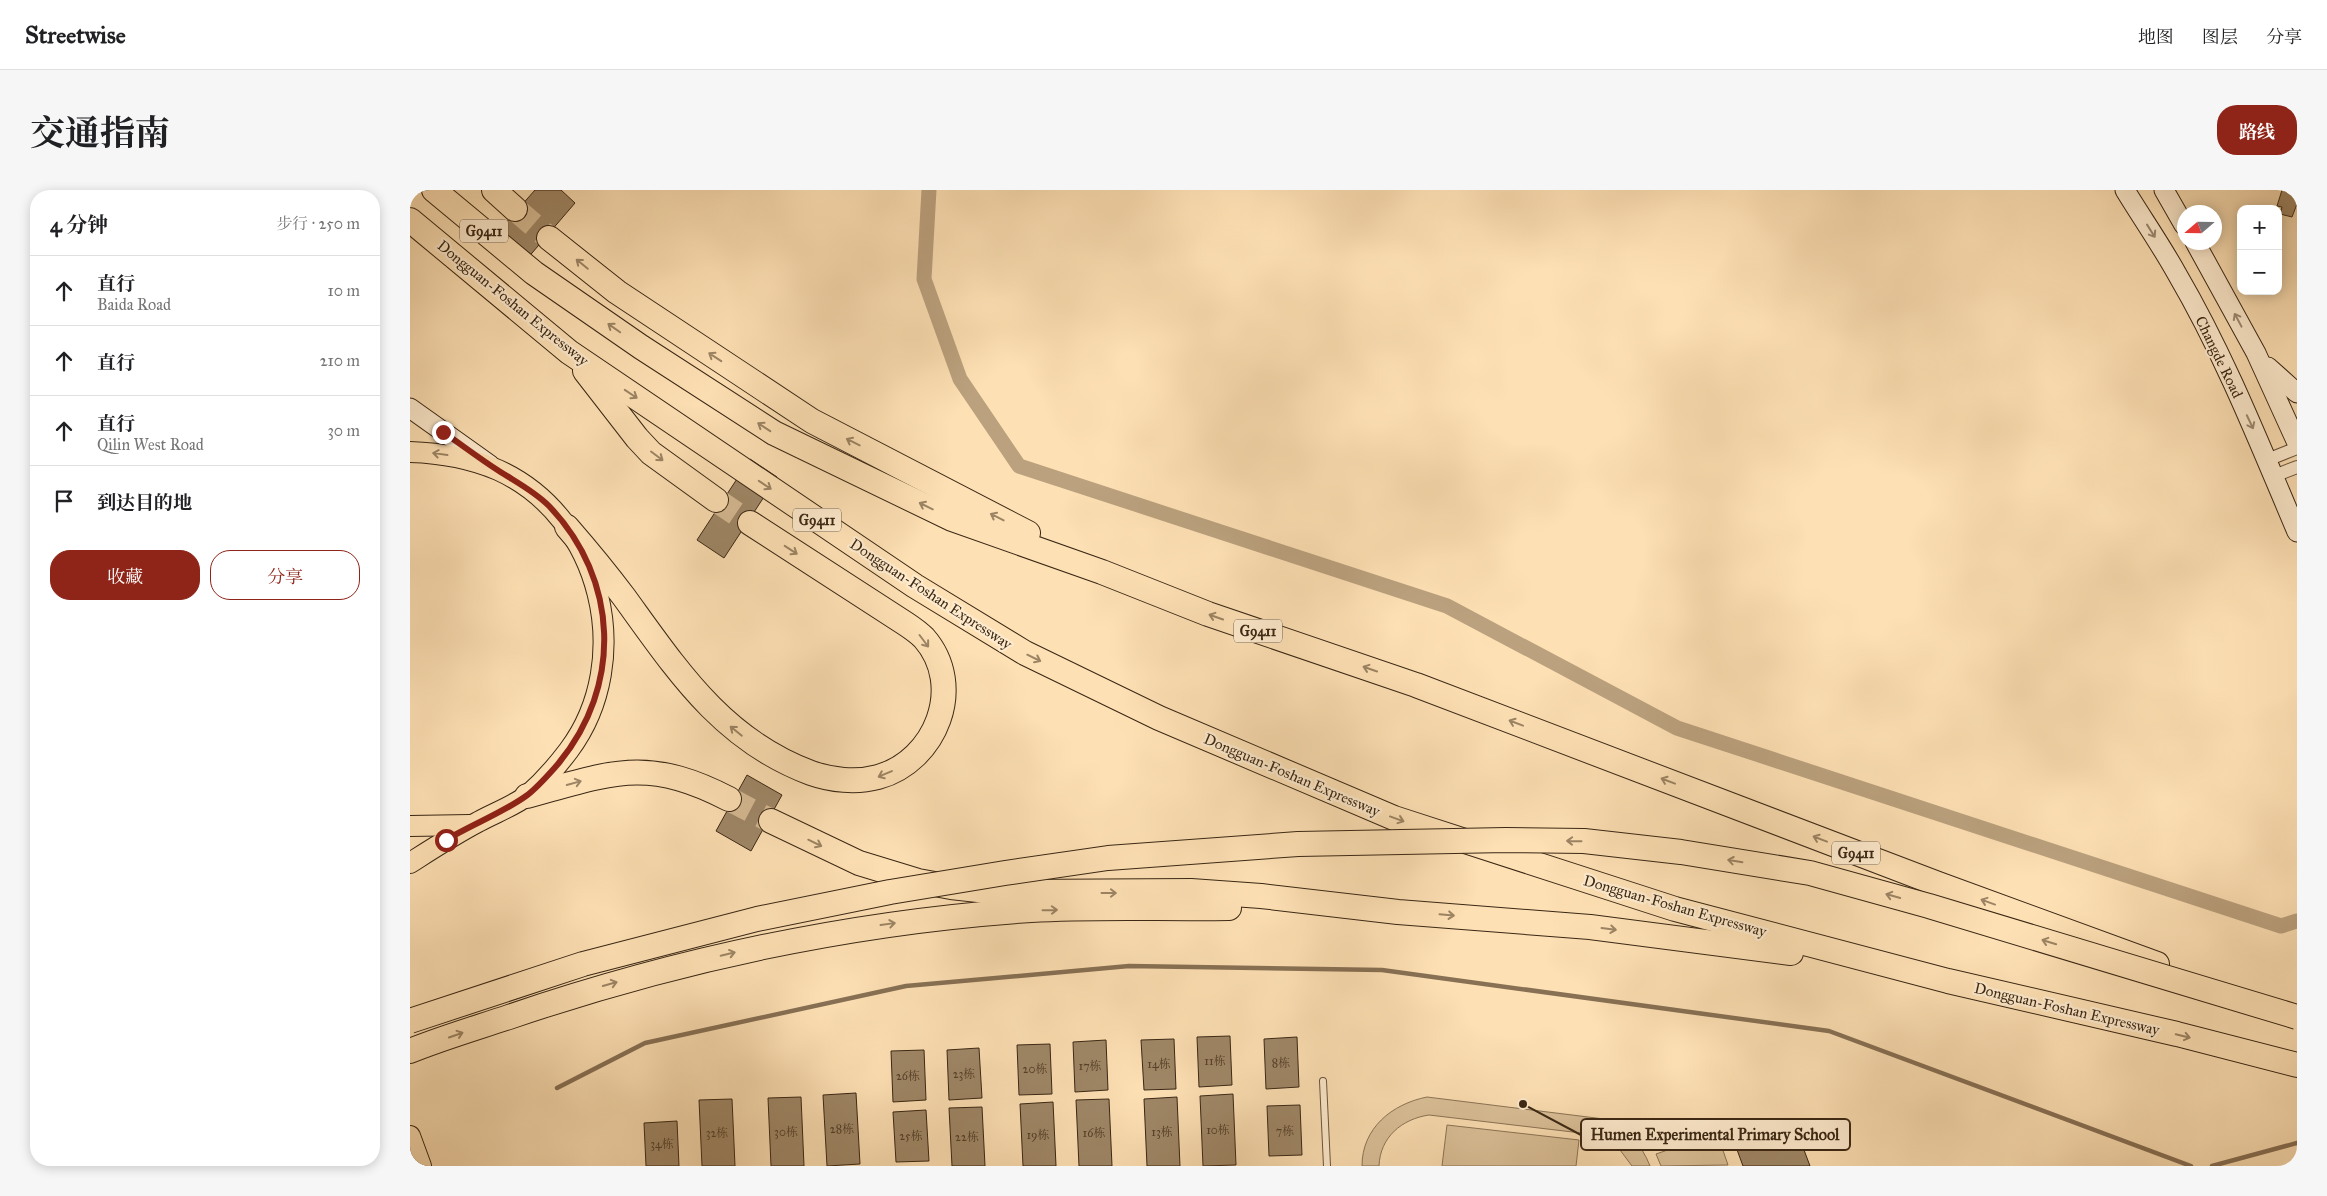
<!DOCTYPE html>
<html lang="zh">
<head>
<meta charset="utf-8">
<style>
	body { margin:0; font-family:"IM FELL Great Primer","Noto Serif SC",serif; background:#f6f6f6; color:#202124 }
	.controls { position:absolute; right:15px; top:15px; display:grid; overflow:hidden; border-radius:10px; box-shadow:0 2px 12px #0003 }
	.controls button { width:45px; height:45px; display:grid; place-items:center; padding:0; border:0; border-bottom:1px solid #e0e0e0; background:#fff; color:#202124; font:25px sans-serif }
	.compass { position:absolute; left:1767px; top:15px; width:45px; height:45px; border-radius:50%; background:#fff; box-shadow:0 2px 12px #0003; rotate:250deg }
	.stop { position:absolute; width:15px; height:15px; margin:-11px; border:4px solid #8f2418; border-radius:50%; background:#fff }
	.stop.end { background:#8f2418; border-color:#fff; box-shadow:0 1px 5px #0008 }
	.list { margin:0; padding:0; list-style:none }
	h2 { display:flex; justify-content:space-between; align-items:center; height:65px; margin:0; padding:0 20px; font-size:21px }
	h2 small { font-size:16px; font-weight:400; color:#757577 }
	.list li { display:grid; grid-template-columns:32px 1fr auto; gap:15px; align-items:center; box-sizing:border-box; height:70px; padding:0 20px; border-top:1px solid #e0e0e0 }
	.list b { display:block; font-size:19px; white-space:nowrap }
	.list p { margin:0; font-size:16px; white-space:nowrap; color:#757577 }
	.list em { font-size:16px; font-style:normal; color:#757577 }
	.actions { display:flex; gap:10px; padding:15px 20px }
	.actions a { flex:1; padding:11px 0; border:1px solid #8f2418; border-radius:20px; text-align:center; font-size:18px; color:#8f2418 }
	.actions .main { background:#8f2418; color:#fff }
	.icon { flex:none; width:28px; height:28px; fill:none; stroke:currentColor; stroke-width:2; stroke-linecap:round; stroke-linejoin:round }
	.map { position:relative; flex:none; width:1887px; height:976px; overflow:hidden; border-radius:20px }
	header { display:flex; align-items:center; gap:30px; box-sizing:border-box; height:70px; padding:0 25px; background:#fff; border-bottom:1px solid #e0e0e0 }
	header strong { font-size:24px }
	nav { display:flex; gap:28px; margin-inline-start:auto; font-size:18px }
	.intro { display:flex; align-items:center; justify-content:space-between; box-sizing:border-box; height:120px; padding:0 30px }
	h1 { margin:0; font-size:35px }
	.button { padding:12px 22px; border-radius:20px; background:#8f2418; color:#fff; font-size:18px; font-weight:700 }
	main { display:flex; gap:30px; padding:0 30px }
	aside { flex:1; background:#fff; border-radius:20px; box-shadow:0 2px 12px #0003 }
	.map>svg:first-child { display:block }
</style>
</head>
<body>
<header>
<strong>Streetwise</strong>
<nav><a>地图</a><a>图层</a><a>分享</a></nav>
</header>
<div class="intro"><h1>交通指南</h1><a class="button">路线</a></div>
<main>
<aside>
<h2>4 分钟<small>步行 · 250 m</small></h2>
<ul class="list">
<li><svg class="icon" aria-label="ahead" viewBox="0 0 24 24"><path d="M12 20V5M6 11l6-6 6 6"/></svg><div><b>直行</b><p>Baida Road</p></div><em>10 m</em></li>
<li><svg class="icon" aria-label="ahead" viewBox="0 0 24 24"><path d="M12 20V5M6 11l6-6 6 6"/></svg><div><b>直行</b></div><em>210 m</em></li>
<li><svg class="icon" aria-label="ahead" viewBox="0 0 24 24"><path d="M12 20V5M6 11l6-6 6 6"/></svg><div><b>直行</b><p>Qilin West Road</p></div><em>30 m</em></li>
<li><svg class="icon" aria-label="arrive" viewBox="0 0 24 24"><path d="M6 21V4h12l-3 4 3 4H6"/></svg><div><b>到达目的地</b></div></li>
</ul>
<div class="actions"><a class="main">收藏</a><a>分享</a></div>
</aside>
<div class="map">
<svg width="1887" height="976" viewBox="0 0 1887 976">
	<rect width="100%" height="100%" fill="#fde0b4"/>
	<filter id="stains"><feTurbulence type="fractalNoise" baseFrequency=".004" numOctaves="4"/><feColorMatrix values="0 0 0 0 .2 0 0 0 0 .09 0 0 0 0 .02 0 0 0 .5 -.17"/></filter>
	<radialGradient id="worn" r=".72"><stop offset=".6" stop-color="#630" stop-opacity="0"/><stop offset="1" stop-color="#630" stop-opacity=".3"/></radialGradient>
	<g fill="#dcc199" stroke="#8b7456">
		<path d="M1017 907 1194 929C1217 939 1231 953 1240 976H1222L1207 956 1188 945 1019 925C992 929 970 947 969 976H952C952 938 982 914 1017 907Z"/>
		<path d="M1037 935 1169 950 1166 976H1032Z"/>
		<path d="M1307 943 1318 975 1251 976 1246 964Z"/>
	</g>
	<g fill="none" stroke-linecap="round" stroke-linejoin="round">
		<g stroke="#877054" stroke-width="4.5">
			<path d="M147 898 235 853 496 796 719 776 972 780 1419 841 1781 976"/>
			<path d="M1802 976 1887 953"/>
		</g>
		<path stroke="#bba17e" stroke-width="15" d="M519 0 514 89 550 189 609 276 1037 416 1267 538 1871 736 1887 731"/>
	</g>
	<g fill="#9f8767" stroke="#3a2714">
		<path d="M125 0H151L165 13 116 70 86 44Z"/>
		<path d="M1872 0 1881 3 1882 0H1887V14L1882 27 1870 24 1872 17 1867 16Z"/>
		<path d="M340 269 367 287 314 368 287 350Z"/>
		<path d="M337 585 372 605 341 661 306 641Z"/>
		<path d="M820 846 822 895 789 897 787 847Z"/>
		<path d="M887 847 889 897 856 899 854 849Z"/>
		<path d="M764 849 766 899 734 900 731 850Z"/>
		<path d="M696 850 698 900 665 902 663 852Z"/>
		<path d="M640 854 642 904 609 905 607 855Z"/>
		<path d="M569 858 572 908 539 910 537 860Z"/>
		<path d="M514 860 516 910 483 912 481 861Z"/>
		<path d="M446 903 450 974 417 976 413 905Z"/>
		<path d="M823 904 826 975 793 976 790 906Z"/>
		<path d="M391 907 394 976H361L358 908Z"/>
		<path d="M767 907 770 976H737L734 909Z"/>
		<path d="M322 909 325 976H292L289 910Z"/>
		<path d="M699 909 702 976H669L666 910Z"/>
		<path d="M643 912 646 976H613L610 914Z"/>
		<path d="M890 915 892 965 859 966 857 916Z"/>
		<path d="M572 917 575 976H542L539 918Z"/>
		<path d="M516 920 519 971 486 972 483 922Z"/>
		<path d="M1316 930 1388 944 1400 976H1333Z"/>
		<path d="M267 931 269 976H236L234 933Z"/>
	</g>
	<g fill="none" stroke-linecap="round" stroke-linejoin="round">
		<g stroke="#d6bb94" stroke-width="24" stroke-dasharray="24 12" stroke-linecap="butt">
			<path d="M105 19 139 48"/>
			<path d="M306 310 340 333"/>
			<path d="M319 609 361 631"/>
		</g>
		<defs>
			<path id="lane" d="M913 891 917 976"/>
			<g id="street">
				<path d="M1857 270 1887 258"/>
				<path d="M1864 286 1887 277"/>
			</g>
			<g id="secondary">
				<path d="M1715 0C1732 28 1751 55 1767 84 1815 166 1850 255 1887 342"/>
				<path d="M1754 0 1774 35"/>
				<path d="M1785 52 1846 163 1887 253"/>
				<path d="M1858 177 1887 203"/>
				<path d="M0 218 80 275"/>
			</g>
			<g id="primary">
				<path d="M0 262C31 263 60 268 88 280 192 327 226 470 159 560 147 576 133 592 118 605 104 616 84 623 68 632 45 644 22 659 0 673"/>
				<path d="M0 636 60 635"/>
				<path d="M0 946 11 976"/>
			</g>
			<g id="highway">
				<path d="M24 0 124 83 231 157 364 243 542 329 692 382 798 424 1006 495 1528 694 1747 774"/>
				<path d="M84 0 105 19"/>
				<path d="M0 30 159 162 505 396 615 463 749 528 984 628 1265 719 1538 791 1767 844 1887 875"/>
				<path d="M139 48 207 102 402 231 618 343"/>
				<path d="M175 181 227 248 241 263 306 310"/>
				<path d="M157 337C177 360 196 383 214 407 267 480 312 550 401 583 421 590 446 593 468 587 526 571 556 496 514 448 509 443 502 438 496 434L340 333"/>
				<path d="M117 606C201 583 236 566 319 609"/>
				<path d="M361 631 449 673 508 691 541 697 586 702 781 701 851 706 988 722 1180 737 1381 763"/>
				<path d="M0 861C32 848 66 838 99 827 269 769 443 732 621 720 687 716 753 719 819 718"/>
			</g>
		</defs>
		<use href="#lane" stroke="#6b553c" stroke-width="8"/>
		<use href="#street" stroke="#6b553c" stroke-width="14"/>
		<use href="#secondary" stroke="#3a2714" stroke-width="21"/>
		<use href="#primary" stroke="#3a2714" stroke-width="22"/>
		<use href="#highway" stroke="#3a2714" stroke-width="26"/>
		<use href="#lane" stroke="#feebce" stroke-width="6"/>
		<use href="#street" stroke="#feebce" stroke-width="12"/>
		<use href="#secondary" stroke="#feebce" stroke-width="19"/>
		<use href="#primary" stroke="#fde0b4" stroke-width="20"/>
		<use href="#highway" stroke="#fde0b4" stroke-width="24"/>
		<defs>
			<path id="highway-bridge" d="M0 831 173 774 347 729 480 702 595 683 698 668 888 654 1096 650 1174 651 1271 662 1400 683 1519 716 1887 827"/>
		</defs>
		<use href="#highway-bridge" stroke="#3a2714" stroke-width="26" stroke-linecap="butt"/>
		<use href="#highway-bridge" stroke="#fde0b4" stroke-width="24"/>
	</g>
	<defs><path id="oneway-shaft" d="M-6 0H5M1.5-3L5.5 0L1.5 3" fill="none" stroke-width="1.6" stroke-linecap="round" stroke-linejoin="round" transform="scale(1.25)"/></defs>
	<g stroke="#9c8971">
		<use href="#oneway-shaft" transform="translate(1741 41) rotate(58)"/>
		<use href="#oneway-shaft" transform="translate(1828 130) rotate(-118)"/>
		<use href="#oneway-shaft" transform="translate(1840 232) rotate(65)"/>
	</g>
	<g stroke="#9c8464">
		<use href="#oneway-shaft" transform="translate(172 74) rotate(-141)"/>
		<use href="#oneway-shaft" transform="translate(204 138) rotate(-145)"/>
		<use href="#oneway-shaft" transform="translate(305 167) rotate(-147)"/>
		<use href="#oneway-shaft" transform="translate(221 204) rotate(34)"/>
		<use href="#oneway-shaft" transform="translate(354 237) rotate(-147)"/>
		<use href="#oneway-shaft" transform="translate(443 252) rotate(-153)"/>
		<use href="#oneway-shaft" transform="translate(30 264) rotate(-172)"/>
		<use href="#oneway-shaft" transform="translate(247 266) rotate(37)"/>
		<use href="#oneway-shaft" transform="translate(355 295) rotate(34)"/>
		<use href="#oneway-shaft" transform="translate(516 316) rotate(-154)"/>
		<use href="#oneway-shaft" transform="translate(587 327) rotate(-153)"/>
		<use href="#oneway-shaft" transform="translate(381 360) rotate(33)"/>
		<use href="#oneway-shaft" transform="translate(806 427) rotate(-161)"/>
		<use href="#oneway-shaft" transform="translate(514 451) rotate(53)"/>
		<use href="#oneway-shaft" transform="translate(624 468) rotate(26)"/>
		<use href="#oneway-shaft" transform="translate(960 479) rotate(-161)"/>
		<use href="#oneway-shaft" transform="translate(1106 533) rotate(-159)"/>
		<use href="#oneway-shaft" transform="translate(326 541) rotate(-141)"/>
		<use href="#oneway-shaft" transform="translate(475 584) rotate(157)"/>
		<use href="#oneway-shaft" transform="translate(1258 591) rotate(-159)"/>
		<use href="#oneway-shaft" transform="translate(164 593) rotate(-15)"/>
		<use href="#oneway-shaft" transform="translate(987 629) rotate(20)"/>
		<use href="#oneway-shaft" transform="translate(1410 649) rotate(-159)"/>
		<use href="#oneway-shaft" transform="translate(1164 651) rotate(-179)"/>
		<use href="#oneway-shaft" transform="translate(405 653) rotate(26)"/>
		<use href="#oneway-shaft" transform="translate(1325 671) rotate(-171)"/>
		<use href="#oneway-shaft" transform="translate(699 703)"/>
		<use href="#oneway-shaft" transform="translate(1483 706) rotate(-164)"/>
		<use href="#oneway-shaft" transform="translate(1578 712) rotate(-160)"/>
		<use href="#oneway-shaft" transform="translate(640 720) rotate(-1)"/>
		<use href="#oneway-shaft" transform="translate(1037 725) rotate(5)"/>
		<use href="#oneway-shaft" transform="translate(478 734) rotate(-8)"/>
		<use href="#oneway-shaft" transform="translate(1199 739) rotate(7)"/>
		<use href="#oneway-shaft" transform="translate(1639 752) rotate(-163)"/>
		<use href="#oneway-shaft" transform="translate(318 764) rotate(-13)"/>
		<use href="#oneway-shaft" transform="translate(200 794) rotate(-16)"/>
		<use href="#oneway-shaft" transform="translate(46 845) rotate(-19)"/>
		<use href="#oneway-shaft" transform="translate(1773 846) rotate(14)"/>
	</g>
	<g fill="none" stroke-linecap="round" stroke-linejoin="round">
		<path stroke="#8f2418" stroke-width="6" d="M33 242C52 255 70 269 89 281 106 292 124 301 139 316 209 389 213 496 148 574 139 584 127 598 116 606 94 622 61 635 36 650"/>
	</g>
	<g text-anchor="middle" stroke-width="4.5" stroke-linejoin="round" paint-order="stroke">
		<g font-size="12" fill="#533f29">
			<text x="805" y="875">11栋</text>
			<text x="871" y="877">8栋</text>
			<text x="749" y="878">14栋</text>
			<text x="680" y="880">17栋</text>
			<text x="625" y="883">20栋</text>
			<text x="554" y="888">23栋</text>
			<text x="498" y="890">26栋</text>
			<text x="432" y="943">28栋</text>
			<text x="808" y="944">10栋</text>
			<text x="875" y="945">7栋</text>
			<text x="376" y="946">30栋</text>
			<text x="752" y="946">13栋</text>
			<text x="307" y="947">32栋</text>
			<text x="684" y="947">16栋</text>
			<text x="628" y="949">19栋</text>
			<text x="501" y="950">25栋</text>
			<text x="557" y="951">22栋</text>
			<text x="252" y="958">34栋</text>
		</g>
		<g fill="#feebce" stroke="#75624c" stroke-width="1">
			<rect x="50" y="29.5" width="48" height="23" rx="4"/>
			<rect x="383" y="318.5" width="48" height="23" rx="4"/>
			<rect x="824" y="429.5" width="48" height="23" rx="4"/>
			<rect x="1422" y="651.5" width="48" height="23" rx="4"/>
		</g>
		<g font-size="14" font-weight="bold" fill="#3a2714">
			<text x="74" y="46">G9411</text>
			<text x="407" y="335">G9411</text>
			<text x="848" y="446">G9411</text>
			<text x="1446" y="668">G9411</text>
		</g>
		<g font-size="15" fill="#3a2714" stroke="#feebce">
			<text transform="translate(103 113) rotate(39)" y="5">Dongguan-Foshan Expressway</text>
			<text transform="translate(1809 167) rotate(64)" y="5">Changde Road</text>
			<text transform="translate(521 404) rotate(33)" y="5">Dongguan-Foshan Expressway</text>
			<text transform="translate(882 585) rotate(23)" y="5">Dongguan-Foshan Expressway</text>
			<text transform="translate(1265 716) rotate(16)" y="5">Dongguan-Foshan Expressway</text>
			<text transform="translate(1657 819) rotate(13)" y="5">Dongguan-Foshan Expressway</text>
		</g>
	</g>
	<path fill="none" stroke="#3a2714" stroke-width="2" d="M1113 914L1171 945"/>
	<circle fill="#3a2714" stroke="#feebce" stroke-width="2" cx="1113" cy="914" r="5"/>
	<rect fill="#feebce" stroke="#3a2714" stroke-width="2" x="1171" y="929" width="269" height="31" rx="5"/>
	<g font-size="16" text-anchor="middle" font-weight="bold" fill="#3a2714">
		<text x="1305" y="950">Humen Experimental Primary School</text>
	</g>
	<rect width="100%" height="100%" filter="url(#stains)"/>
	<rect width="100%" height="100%" fill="url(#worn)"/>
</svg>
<div class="controls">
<button>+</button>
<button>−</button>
</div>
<svg class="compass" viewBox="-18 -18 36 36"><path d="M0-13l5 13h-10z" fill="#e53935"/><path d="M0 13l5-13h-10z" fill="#757577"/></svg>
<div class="stop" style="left:36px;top:650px"></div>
<div class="stop end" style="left:33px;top:242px"></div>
</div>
</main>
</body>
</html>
